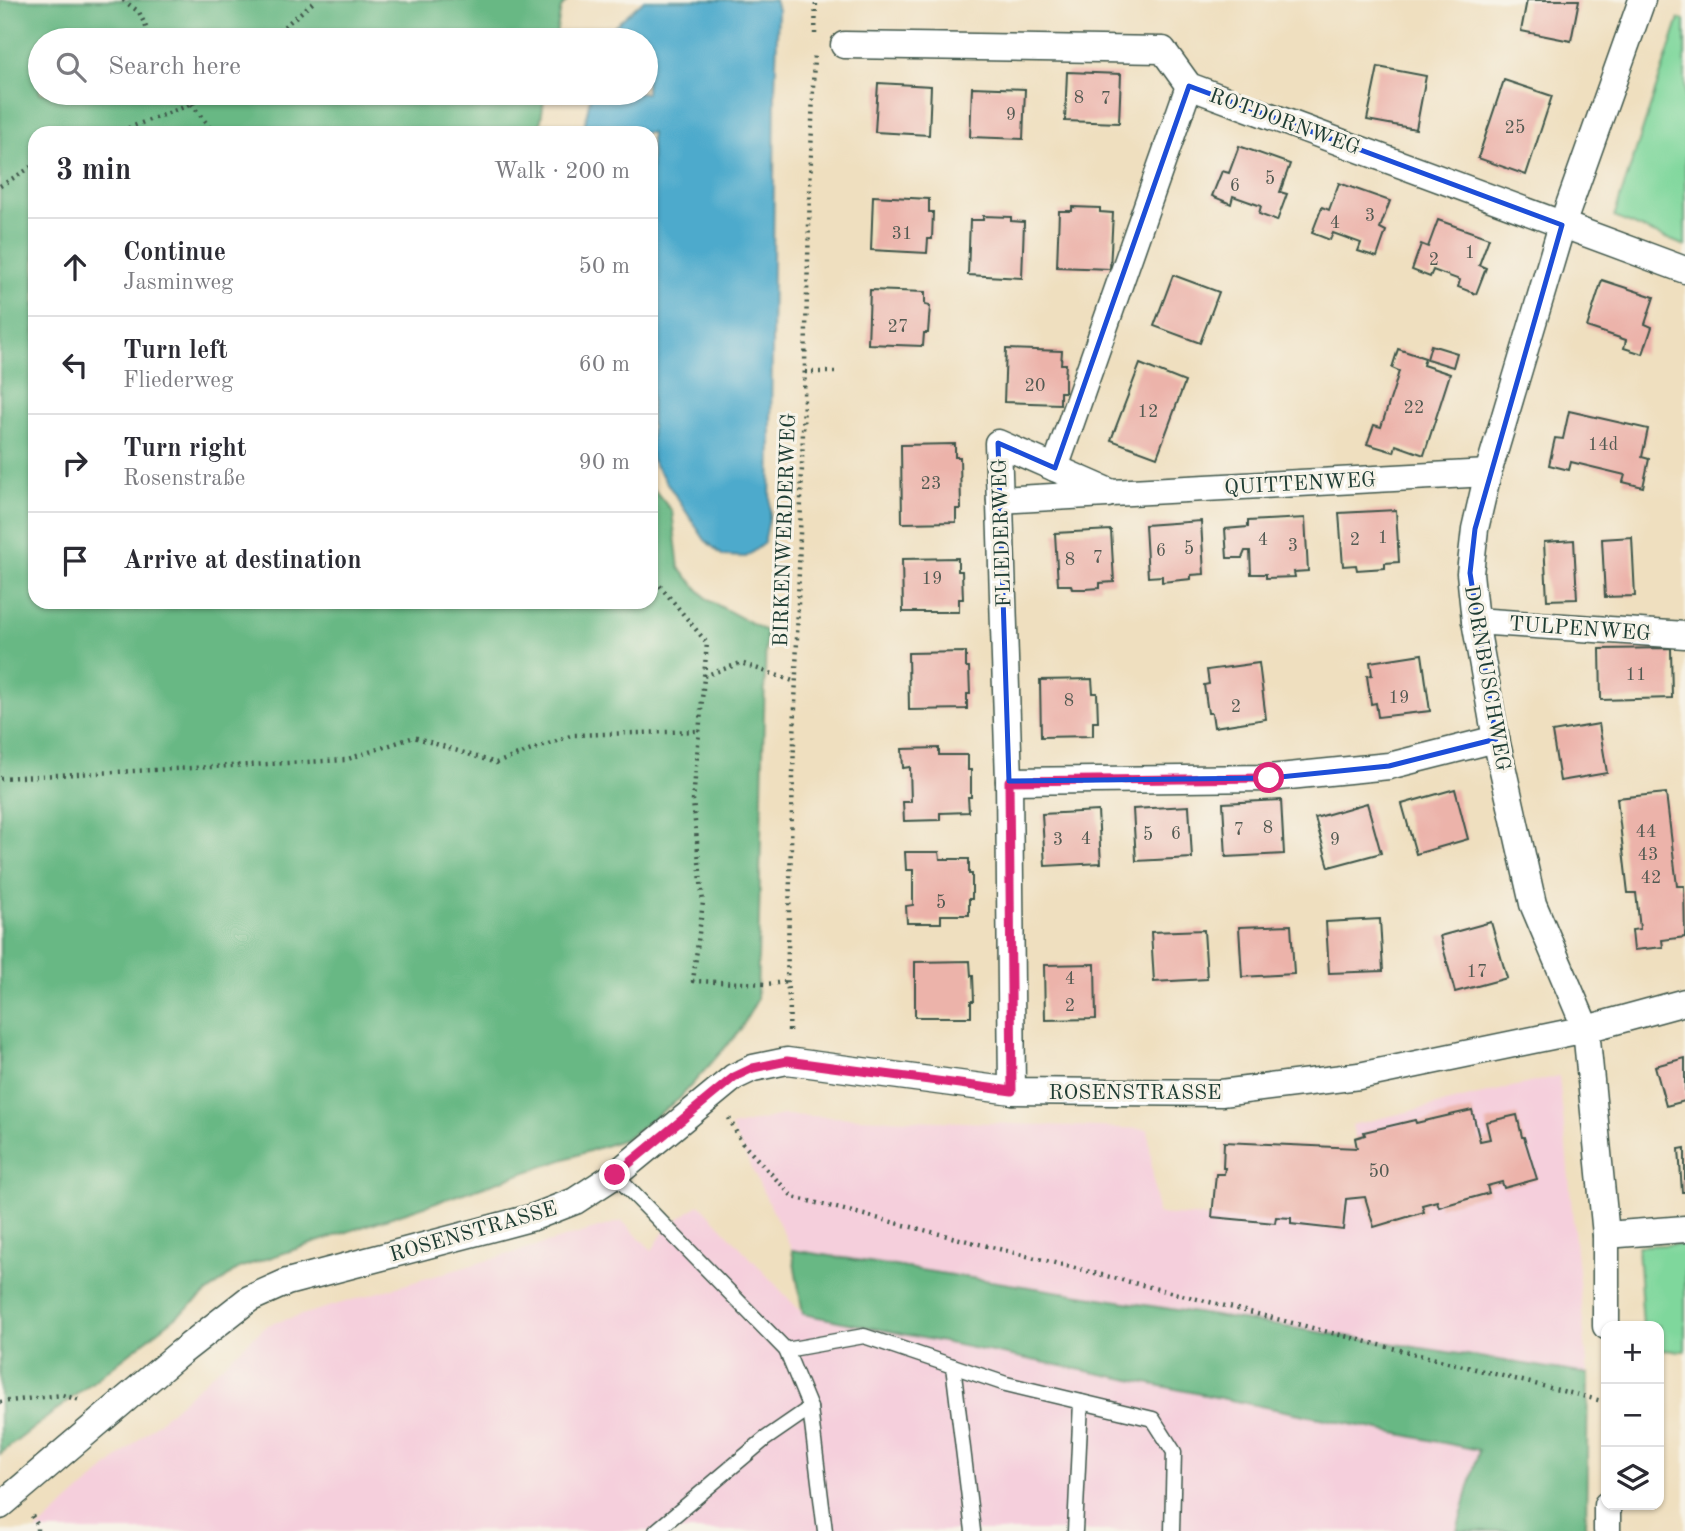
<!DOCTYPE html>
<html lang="en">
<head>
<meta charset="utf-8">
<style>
	body { margin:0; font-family:"Old Standard TT",serif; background:#f2f2f3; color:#2b2b33 }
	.controls { position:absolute; right:21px; bottom:21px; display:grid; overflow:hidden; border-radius:14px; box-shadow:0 2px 5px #0004 }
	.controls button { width:63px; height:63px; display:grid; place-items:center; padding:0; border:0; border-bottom:2px solid #e1e1e2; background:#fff; color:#2b2b33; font:35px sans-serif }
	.stop { position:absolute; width:21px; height:21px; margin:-16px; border:5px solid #db2777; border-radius:50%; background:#fff }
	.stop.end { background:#db2777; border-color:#fff; box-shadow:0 2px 7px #0008 }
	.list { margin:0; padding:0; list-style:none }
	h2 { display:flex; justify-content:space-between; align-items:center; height:91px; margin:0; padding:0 28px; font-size:30px }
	h2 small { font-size:23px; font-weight:400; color:#7c7c81 }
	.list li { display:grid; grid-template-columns:46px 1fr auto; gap:21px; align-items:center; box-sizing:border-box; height:98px; padding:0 28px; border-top:2px solid #e1e1e2 }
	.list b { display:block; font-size:26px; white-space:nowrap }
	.list p { margin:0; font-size:23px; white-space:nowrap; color:#7c7c81 }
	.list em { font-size:23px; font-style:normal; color:#7c7c81 }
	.icon { flex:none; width:38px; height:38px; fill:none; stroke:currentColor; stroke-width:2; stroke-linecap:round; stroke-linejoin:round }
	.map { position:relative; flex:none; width:1685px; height:1531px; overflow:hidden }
	.search { position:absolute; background:#fff; box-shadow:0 2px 5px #0004; left:28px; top:28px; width:630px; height:77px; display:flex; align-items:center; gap:18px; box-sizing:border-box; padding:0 24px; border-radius:38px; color:#7c7c81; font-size:26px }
	.panel { position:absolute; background:#fff; box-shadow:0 2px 5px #0004; left:28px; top:126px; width:630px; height:483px; border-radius:21px }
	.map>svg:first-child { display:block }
</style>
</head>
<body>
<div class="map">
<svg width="1685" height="1531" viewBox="0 0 1685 1531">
	<rect width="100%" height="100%" fill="#f7f3e8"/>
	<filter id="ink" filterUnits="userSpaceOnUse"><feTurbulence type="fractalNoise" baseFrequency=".0143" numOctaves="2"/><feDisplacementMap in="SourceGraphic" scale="14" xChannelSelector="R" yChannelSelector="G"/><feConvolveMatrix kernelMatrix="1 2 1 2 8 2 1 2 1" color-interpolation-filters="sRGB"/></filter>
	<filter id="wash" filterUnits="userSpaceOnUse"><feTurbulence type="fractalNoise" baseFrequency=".00686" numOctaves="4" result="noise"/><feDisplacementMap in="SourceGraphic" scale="28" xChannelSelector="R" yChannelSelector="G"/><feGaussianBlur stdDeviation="1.57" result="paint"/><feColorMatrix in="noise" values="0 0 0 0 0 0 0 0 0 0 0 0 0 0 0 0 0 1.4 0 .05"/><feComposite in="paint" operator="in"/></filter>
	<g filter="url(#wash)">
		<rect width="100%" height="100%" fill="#efdfbf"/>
		<g fill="#f5cfdc">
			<path d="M1559 1076 1588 1374 792 1250 731 1127 782 1115 1148 1129 1157 1214 1211 1217 1216 1174H1224L1225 1168H1223L1224 1142 1357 1148 1352 1125Z"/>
			<path d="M700 1204 803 1314 1479 1450 1457 1531H36L267 1325 622 1221 652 1250 667 1227Z"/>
		</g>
		<g fill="#7fd79c" stroke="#4f8a68" stroke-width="2">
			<path d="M1679 19 1685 20V246L1614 217Z"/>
			<path d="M1685 1244V1351L1659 1350V1326H1643L1638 1246Z"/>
		</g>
		<g fill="#67b884" stroke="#437a5c" stroke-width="2">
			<path d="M0 0H568L561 8 555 40H40V93H545L539 133H35V602H651V486L672 511 679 568 708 600 766 631 757 1000 739 1032 679 1099 625 1139 239 1268 0 1454Z"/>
			<path d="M792 1250 1588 1374 1586 1531H1457L1479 1450 803 1314Z"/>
		</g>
		<path fill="#4eaacc" stroke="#367480" stroke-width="2" d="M644 0H775L778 10 775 92 770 514 764 543 746 557 723 556 705 540 651 459V133H583L591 93H646V40H607L611 29Z"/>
		<g id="blocks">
			<g fill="#ecb3aa">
				<path d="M1527 0H1579L1571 41 1521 31Z"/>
				<path d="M1378 67 1426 76 1416 129 1367 120Z"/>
				<path d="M1067 72 1121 74 1119 123 1065 121Z"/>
				<path d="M1504 80 1552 96 1526 175 1478 158Z"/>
				<path d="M878 83 931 86 929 135 875 132Z"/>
				<path d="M972 87 1025 89 1023 139 970 137Z"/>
				<path d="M1239 146 1290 164 1280 192 1287 194 1277 221 1259 214 1261 206 1233 196 1231 204 1212 196 1222 171 1229 173Z"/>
				<path d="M1339 183 1390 201 1380 228 1386 231 1377 257 1358 251 1361 243 1333 233 1330 240 1312 233 1322 207 1329 210Z"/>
				<path d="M873 196 929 199V212H933L932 239H928L927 253 871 250Z"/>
				<path d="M1072 207 1100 208V212L1113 213 1110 269 1057 267 1059 211H1072Z"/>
				<path d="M983 216 1011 217V221L1024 222 1022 278 968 275 970 220H983Z"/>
				<path d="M1438 220 1489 238 1479 265 1486 268 1476 294 1458 287 1460 280 1433 270 1430 277 1412 270 1421 244 1428 247Z"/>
				<path d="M1173 275 1219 292 1200 343 1154 326Z"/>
				<path d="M1602 280 1654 297 1645 324 1652 327 1643 354 1624 348 1626 340 1587 327Z"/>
				<path d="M870 290 925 292V305L930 306 928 333H924L923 346 868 344Z"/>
				<path d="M1431 345 1457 353 1453 367 1427 359Z"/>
				<path d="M1006 349 1062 351 1061 364H1066L1065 378V392H1060V404L1004 402Z"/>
				<path d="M1398 349 1425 358 1423 365 1450 374 1424 455 1396 445 1394 452 1367 444 1374 425 1381 427 1395 385 1399 371 1392 368Z"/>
				<path d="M1140 364 1185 382 1157 457 1111 440Z"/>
				<path d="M1569 411 1648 429 1642 457 1649 459 1643 487 1623 482 1625 475 1571 462 1569 470 1549 465 1555 438 1563 439Z"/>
				<path d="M955 444V457H960L961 509H956V522L902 523 901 445Z"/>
				<path d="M1396 510 1399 562 1385 563V568L1357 570 1356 565 1343 566 1339 513Z"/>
				<path d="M1305 518 1308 571 1294 572 1295 577 1266 578V574H1251L1250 551H1245L1242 558H1227L1225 529 1248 527V521Z"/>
				<path d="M1201 521 1204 574 1191 575V579L1162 582V576L1148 577 1145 525Z"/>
				<path d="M1111 530 1114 582 1100 583V588L1086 589H1072L1071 585H1058L1055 533Z"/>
				<path d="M1632 537 1635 596 1605 597 1602 539Z"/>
				<path d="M1574 540 1577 599 1547 600 1544 542Z"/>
				<path d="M958 558V571H962L963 599H959V612H903L902 559Z"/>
				<path d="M1671 648 1672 698 1601 700 1600 649Z"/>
				<path d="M966 652V667H969L970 694H967V709L909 710 908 653Z"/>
				<path d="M1422 654 1430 711 1378 717 1376 703 1371 704 1367 676 1372 675 1370 662Z"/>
				<path d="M1259 663 1266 719 1214 727 1212 713H1208L1204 685 1209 684 1207 670Z"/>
				<path d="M1092 679 1093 693H1097L1098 722H1093V736L1041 737 1040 680Z"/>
				<path d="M1599 724 1607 773 1560 781 1552 732Z"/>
				<path d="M939 748V755H968V770H971V797H968L969 812 940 813V820L904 821 903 802H911L910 767 903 768 902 749Z"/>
				<path d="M1455 789 1468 839 1416 854 1402 804Z"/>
				<path d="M1666 793 1677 886H1684L1685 937 1662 940 1663 947 1634 950 1632 930 1640 929 1636 893H1628L1617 798Z"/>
				<path d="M1281 800 1284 854 1226 857 1223 803Z"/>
				<path d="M1367 803 1381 853 1329 867 1315 818Z"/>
				<path d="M1189 806 1192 858 1136 861 1133 809Z"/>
				<path d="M1098 811 1101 863 1045 866 1042 814Z"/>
				<path d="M905 852H939L940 859H969V874H972V899H969V915H941V923H907L906 906 913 905V870H906Z"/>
				<path d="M1380 919 1383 971 1329 973 1326 922Z"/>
				<path d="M1491 922 1507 978 1455 992 1440 936Z"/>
				<path d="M1291 925 1294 974 1242 977 1239 927Z"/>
				<path d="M1204 930 1207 979 1154 982 1151 932Z"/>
				<path d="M970 961 971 976H973L974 1001H971V1017H915V962Z"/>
				<path d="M1095 964 1096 1019 1045 1020 1044 965Z"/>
				<path d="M1685 1058V1101L1666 1106 1655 1066Z"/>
				<path d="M1472 1110 1480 1141 1490 1139 1486 1122 1517 1115 1522 1137H1524L1537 1179 1504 1188 1502 1182 1487 1186 1489 1193 1439 1207 1437 1201 1422 1205 1424 1212 1374 1227 1365 1197 1346 1199 1343 1230 1291 1224V1218L1276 1217 1275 1223 1212 1217 1216 1174H1224L1225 1168H1223L1224 1142 1357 1148 1355 1138 1365 1135 1364 1132 1415 1120 1416 1123Z"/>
				<path d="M1685 1148V1192H1682L1679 1149Z"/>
			</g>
		</g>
	</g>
	<g filter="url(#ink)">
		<use href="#blocks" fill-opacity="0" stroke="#3e5549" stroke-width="2"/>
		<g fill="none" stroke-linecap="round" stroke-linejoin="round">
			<defs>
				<g id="lane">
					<path d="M615 1175 786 1350 810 1408 825 1531"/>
					<path d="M786 1350 864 1336 1006 1384 1153 1419 1174 1452 1172 1531"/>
					<path d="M953 1366 973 1531"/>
					<path d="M656 1531 765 1439 810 1408"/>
					<path d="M1075 1531 1081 1402"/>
				</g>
				<g id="street">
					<path d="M844 45 1163 50 1189 86 1685 270"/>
					<path d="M1055 468 1112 493 1488 473"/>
					<path d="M1000 500 1107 494"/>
					<path d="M1475 621 1685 635"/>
					<path d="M1009 781 1269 778 1389 766 1496 739"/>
					<path d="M1012 1091 1009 781 998 443 1055 468 1189 86"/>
					<path d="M1606 1235 1685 1229"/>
					<path d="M1606 1326V1235L1586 1029 1533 904 1496 739 1475 621 1470 573 1475 529 1488 473 1562 225 1642 0"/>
					<path d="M1607 1505V1531"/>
					<path d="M0 1506 180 1353 249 1299 287 1282 534 1217 575 1201 615 1175 734 1077 753 1068 787 1061 1012 1091 1221 1093 1359 1076 1586 1029 1685 1002"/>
				</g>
			</defs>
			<use href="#lane" stroke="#3e5549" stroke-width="17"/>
			<use href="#street" stroke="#3e5549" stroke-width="29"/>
			<g stroke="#3e5549" stroke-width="4.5" stroke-dasharray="2 5" stroke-linecap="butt">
				<path d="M123 0 139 12 152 40"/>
				<path d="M815 34 816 0"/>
				<path d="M268 40 316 0"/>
				<path d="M183 93 214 133"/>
				<path d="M115 133 192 104 206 93"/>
				<path d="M0 186 35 165"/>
				<path d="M805 372H840"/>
				<path d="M651 575 707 643 693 801 703 902 693 981 767 984 787 982"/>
				<path d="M704 676 741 663 796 682"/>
				<path d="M0 778 345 760 414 737 496 763 573 735 699 731"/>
				<path d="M789 1031 790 1005 787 982 814 53"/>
				<path d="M729 1118 742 1143 793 1197 1606 1402"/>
				<path d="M0 1402 62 1395 80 1400"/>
				<path d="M32 1516 37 1524V1531"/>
			</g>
			<use href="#lane" stroke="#fff" stroke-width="14"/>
			<use href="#street" stroke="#fff" stroke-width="26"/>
		</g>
	</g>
	<g fill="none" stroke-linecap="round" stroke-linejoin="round" filter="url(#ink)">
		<path stroke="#db2777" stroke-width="9" d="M615 1175 734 1077 753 1068 787 1061 1012 1091 1009 781 1269 778"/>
	</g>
	<path fill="none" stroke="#1d4ed8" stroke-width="5" stroke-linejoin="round" d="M1189 86 1562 225 1475 529 1470 573 1496 739 1389 766 1269 778 1009 781 998 443 1055 468Z"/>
	<g text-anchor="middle" stroke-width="6" stroke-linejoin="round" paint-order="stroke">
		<g font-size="18" fill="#525a52">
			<text x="1079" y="103">8</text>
			<text x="1106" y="104">7</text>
			<text x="1011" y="120">9</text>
			<text x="1515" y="133">25</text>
			<text x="1270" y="184">5</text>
			<text x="1235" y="191">6</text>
			<text x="1370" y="221">3</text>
			<text x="1335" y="228">4</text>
			<text x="902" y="239">31</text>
			<text x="1470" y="258">1</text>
			<text x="1434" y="265">2</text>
			<text x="898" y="332">27</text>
			<text x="1035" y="391">20</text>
			<text x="1414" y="413">22</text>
			<text x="1148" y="417">12</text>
			<text x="1603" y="450">14d</text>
			<text x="931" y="489">23</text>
			<text x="1383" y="543">1</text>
			<text x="1263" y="545">4</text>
			<text x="1355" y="545">2</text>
			<text x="1293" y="551">3</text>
			<text x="1189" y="554">5</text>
			<text x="1161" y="556">6</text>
			<text x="1098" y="563">7</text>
			<text x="1070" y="565">8</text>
			<text x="932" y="584">19</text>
			<text x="1636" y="680">11</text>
			<text x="1399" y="703">19</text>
			<text x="1069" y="706">8</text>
			<text x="1236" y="712">2</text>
			<text x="1268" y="833">8</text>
			<text x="1239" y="835">7</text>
			<text x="1646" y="837">44</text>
			<text x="1176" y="839">6</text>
			<text x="1148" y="840">5</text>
			<text x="1086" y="844">4</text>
			<text x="1058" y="845">3</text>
			<text x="1335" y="845">9</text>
			<text x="1648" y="860">43</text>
			<text x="1651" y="883">42</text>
			<text x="941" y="908">5</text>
			<text x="1477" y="977">17</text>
			<text x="1070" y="984">4</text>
			<text x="1070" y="1011">2</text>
			<text x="1379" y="1177">50</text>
		</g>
		<g font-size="21" fill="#1f3d34" stroke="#f7f3e8">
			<text transform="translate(1285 121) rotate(20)" y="7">ROTDORNWEG</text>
			<text transform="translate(1300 483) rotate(-3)" y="7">QUITTENWEG</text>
			<text transform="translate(784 530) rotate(-88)" y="7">BIRKENWERDERWEG</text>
			<text transform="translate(1001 533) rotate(-92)" y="7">FLIEDERWEG</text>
			<text transform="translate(1580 628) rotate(4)" y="7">TULPENWEG</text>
			<text transform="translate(1488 678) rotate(80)" y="7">DORNBUSCHWEG</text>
			<text x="1135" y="1099">ROSENSTRASSE</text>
			<text transform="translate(473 1231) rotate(-16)" y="7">ROSENSTRASSE</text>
		</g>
	</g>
</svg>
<div class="controls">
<button>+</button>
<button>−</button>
<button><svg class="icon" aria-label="layers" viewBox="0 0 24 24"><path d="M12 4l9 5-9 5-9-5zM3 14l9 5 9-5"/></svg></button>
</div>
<div class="stop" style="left:1269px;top:778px"></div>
<div class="stop end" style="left:615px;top:1175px"></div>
<div class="search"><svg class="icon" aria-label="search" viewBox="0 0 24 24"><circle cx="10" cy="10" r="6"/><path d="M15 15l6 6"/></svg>Search here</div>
<section class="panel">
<h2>3 min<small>Walk · 200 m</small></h2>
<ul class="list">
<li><svg class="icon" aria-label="ahead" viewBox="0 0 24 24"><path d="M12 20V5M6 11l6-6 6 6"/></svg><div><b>Continue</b><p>Jasminweg</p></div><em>50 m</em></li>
<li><svg class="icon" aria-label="left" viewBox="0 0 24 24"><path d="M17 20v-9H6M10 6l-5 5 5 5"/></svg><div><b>Turn left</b><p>Fliederweg</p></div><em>60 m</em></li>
<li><svg class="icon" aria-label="right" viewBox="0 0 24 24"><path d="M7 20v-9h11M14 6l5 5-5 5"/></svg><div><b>Turn right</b><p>Rosenstraße</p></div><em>90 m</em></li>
<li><svg class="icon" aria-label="arrive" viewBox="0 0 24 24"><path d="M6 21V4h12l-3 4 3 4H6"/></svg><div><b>Arrive at destination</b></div></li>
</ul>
</section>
</div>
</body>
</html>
